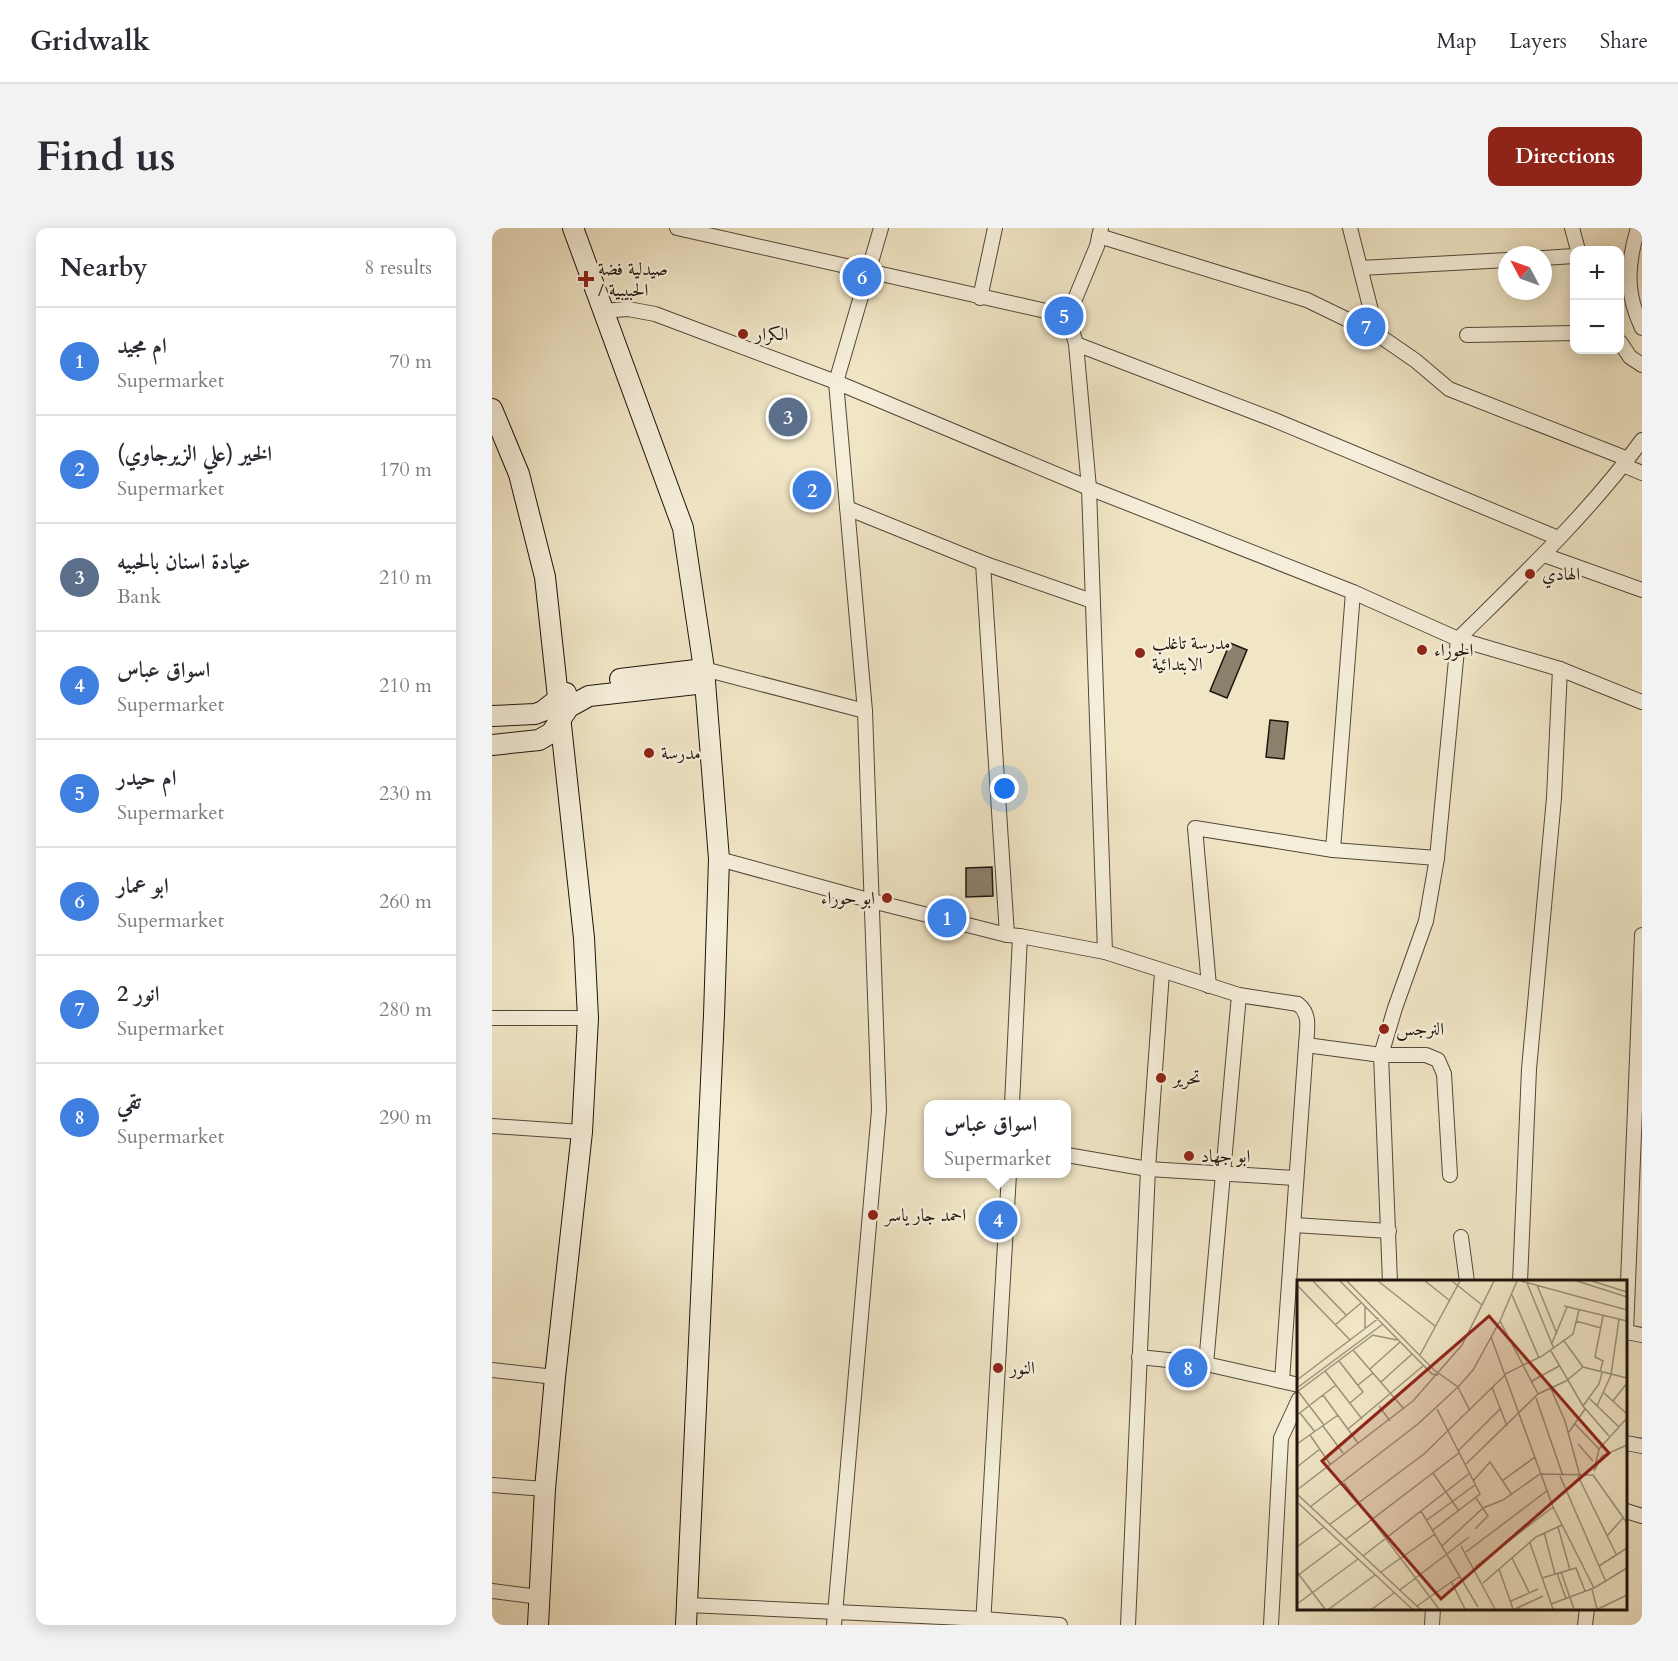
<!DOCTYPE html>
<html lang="en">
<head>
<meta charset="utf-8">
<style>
	body { margin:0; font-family:Cardo,Amiri,serif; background:#f2f2f3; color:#2b2b33 }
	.controls { position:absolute; right:18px; top:18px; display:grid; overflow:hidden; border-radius:12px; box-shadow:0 3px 15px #0003 }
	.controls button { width:54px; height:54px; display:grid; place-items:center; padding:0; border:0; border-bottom:2px solid #e1e1e2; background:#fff; color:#2b2b33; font:30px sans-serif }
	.compass { position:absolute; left:1006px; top:18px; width:54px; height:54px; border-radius:50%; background:#fff; box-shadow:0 3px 15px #0003; rotate:311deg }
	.you { position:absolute; left:513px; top:561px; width:21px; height:21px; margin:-15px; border:4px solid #fff; border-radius:50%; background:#1a73e8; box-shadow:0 0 0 9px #1a73e833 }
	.badge { display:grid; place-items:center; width:39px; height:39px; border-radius:50%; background:#8f2418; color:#fff; font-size:20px; font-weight:700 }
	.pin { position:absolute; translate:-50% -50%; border:3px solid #fff; box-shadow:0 2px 6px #0006 }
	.popup { position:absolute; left:432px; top:872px; width:147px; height:78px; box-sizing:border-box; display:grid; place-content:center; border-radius:12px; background:#fff; filter:drop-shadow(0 2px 4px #0005); font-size:20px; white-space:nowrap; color:#7c7c81 }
	.popup b { font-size:22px; color:#2b2b33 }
	.popup::after { content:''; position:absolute; left:50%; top:100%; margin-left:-12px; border:12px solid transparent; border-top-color:#fff }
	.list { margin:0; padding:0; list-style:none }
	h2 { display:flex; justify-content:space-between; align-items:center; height:78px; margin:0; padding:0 24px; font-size:26px }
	h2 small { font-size:20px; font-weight:400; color:#7c7c81 }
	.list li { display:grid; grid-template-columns:39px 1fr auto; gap:18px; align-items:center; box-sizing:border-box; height:108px; padding:0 24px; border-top:2px solid #e1e1e2 }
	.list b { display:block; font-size:22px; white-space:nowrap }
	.list p { margin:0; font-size:20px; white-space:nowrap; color:#7c7c81 }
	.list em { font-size:20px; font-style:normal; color:#7c7c81 }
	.map { position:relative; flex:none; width:1150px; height:1397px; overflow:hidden; border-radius:12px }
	header { display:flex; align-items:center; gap:36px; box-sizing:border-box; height:84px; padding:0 30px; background:#fff; border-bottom:2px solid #e1e1e2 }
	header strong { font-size:28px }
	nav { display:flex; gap:33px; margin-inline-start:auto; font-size:21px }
	.intro { display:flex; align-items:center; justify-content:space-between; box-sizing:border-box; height:144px; padding:0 36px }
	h1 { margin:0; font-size:42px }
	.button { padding:15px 27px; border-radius:12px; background:#8f2418; color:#fff; font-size:21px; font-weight:700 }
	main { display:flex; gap:36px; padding:0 36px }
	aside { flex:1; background:#fff; border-radius:12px; box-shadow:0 3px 15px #0003 }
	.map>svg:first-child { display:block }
</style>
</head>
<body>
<header>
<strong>Gridwalk</strong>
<nav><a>Map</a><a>Layers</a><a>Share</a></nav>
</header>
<div class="intro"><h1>Find us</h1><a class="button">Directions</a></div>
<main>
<aside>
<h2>Nearby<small>8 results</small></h2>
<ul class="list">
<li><span class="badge" style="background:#3f7fe0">1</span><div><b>ام مجيد</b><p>Supermarket</p></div><em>70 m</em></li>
<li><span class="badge" style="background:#3f7fe0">2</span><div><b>الخير (علي الزيرجاوي)</b><p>Supermarket</p></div><em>170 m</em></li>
<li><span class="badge" style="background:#5c6f8a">3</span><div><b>عيادة اسنان بالحبيه</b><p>Bank</p></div><em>210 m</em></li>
<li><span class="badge" style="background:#3f7fe0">4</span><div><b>اسواق عباس</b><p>Supermarket</p></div><em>210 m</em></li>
<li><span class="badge" style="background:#3f7fe0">5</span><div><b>ام حيدر</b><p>Supermarket</p></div><em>230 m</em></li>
<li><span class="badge" style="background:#3f7fe0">6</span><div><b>ابو عمار</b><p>Supermarket</p></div><em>260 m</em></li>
<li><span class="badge" style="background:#3f7fe0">7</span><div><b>انور 2</b><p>Supermarket</p></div><em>280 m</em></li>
<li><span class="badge" style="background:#3f7fe0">8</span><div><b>تقي</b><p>Supermarket</p></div><em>290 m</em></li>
</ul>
</aside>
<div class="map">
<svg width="1150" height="1397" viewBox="0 0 1150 1397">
	<rect width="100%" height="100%" fill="#f0e5c5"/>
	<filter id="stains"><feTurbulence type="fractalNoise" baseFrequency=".00333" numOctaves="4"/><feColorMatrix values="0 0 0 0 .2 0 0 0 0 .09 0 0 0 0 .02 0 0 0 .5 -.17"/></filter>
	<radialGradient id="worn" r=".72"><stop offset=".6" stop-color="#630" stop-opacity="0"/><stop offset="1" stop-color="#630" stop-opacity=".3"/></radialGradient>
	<g fill="#8b816d" stroke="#1e140d" stroke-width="1.5">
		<path d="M738 415 755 422 735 470 718 463Z"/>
		<path d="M778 492 796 494 792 531 774 529Z"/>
		<path d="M500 639 501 668 474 669V640Z"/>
	</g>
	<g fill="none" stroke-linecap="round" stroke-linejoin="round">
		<defs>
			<g id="street">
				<path d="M185 0 576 88"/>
				<path d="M609 0 605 18 576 88 584 116 597 260 613 724"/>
				<path d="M858 0 885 106"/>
				<path d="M1080 0 1086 22"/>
				<path d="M1146 0C1135 37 1133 64 1150 100"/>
				<path d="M607 8 815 72 885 106 924 133 957 161 1136 231"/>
				<path d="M1051 30 1082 28"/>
				<path d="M869 40 1015 32"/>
				<path d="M488 70 503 0"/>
				<path d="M110 83 136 81 163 86 344 154 597 260 861 364 966 411 1068 441 1150 474"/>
				<path d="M975 107 1082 105"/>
				<path d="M1128 114 1138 129 1150 137"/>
				<path d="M584 116 780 191 1066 310"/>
				<path d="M1131 237 1150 245"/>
				<path d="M355 280 491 335 600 373"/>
				<path d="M1052 327 1150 362"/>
				<path d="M491 335 515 707"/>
				<path d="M212 441 373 483"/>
				<path d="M841 622 861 364"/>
				<path d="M227 631 380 673 515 707 528 708 613 724 747 767 806 776C819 786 815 801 814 817L790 1153"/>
				<path d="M1150 707 1134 1104 1150 1107"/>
				<path d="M717 758 703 600 841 622 945 630"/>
				<path d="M0 790H96"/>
				<path d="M814 817 889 827H934L946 832 952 846 958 947"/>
				<path d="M520 876 528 708"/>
				<path d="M0 898 90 904"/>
				<path d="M575 927 656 941 803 950"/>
				<path d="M802 997 897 1003"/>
				<path d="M969 1009 975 1054"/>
				<path d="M898 1054 889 827 903 780 934 693 945 630 966 411C1030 348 1097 285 1150 212"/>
				<path d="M1028 1054 1037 841 1062 570 1068 441"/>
				<path d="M647 1129 714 1136 807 1157"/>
				<path d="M714 1136 747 767"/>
				<path d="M0 1142 63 1149"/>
				<path d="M1134 1215 1150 1218"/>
				<path d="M0 1257 53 1261"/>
				<path d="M1134 1283 1150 1288"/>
				<path d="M0 1363 47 1369"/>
				<path d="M196 1377 492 1391 568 1397"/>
				<path d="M342 1397 387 882 373 483 344 154 389 0"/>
				<path d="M491 1397 517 946"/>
				<path d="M636 1397 656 941 670 744"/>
				<path d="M779 1397 789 1210 807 1171"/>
				<path d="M940 1397 941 1380"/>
				<path d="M1093 1397 1095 1380"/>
			</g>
			<g id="secondary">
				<path d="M81 0 191 300 212 441 227 631 222 787 194 1397"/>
				<path d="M0 181 27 246 53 349 92 710 96 790 90 904 63 1149 53 1261 46 1397"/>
				<path d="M128 451 212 441"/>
				<path d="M0 488 43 486 51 483 74 465"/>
				<path d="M0 517 47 512 59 505 77 479 97 468 213 455"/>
			</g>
		</defs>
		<use href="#street" stroke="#52483b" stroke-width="16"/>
		<use href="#secondary" stroke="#1e140d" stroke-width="22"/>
		<use href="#street" stroke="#f5eed9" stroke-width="14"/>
		<use href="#secondary" stroke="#f5eed9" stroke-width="20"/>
	</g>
	<g fill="#8f2418" stroke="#f5eed9" stroke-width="2">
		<path d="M91 42h6v6h6v6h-6v6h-6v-6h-6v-6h6z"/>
		<circle cx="251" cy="106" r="6"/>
		<circle cx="1038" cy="346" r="6"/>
		<circle cx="930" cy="422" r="6"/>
		<circle cx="648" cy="425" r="6"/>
		<circle cx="157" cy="525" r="6"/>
		<circle cx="395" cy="670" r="6"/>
		<circle cx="892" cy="801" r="6"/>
		<circle cx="669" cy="850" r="6"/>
		<circle cx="697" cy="928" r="6"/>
		<circle cx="381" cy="987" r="6"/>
		<circle cx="506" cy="1140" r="6"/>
	</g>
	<g text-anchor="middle" stroke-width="5" stroke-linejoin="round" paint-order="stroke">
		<g font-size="18" fill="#1e140d" stroke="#f5eed9" text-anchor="start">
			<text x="106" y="47">صيدلية فضة<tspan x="106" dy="21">/ الحبيبية</tspan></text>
			<text x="263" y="112">الكرار</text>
			<text x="1050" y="352">الهادي</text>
			<text x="660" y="421">مدرسة تاغلب<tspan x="660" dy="21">الابتدائية</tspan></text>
			<text x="942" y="428">الحوراء</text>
			<text x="169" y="531">مدرسة</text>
			<text x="383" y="676" text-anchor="end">ابو حوراء</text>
			<text x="904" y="807">النرجس</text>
			<text x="681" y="856">تحرير</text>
			<text x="709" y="934">ابو جهاد</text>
			<text x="393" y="993">احمد جار ياسر</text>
			<text x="518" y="1146">النور</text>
		</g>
	</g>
	<g transform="translate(805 1052)">
		<rect width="330" height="330" fill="#f0e5c5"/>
		<path fill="none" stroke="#9c917b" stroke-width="1.5" d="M16 1 49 35M43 1 135 94 141 95M50 1 137 90 161 107 173 131M81 1 138 46M128 1 152 20M155 1 185 25M224 1 330 30M280 1 330 17M295 1 330 12M230 3 257 69M0 5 53 60M240 5 260 54M215 15 242 78M267 26 330 41M68 27V49M203 41 241 114M279 41 304 48M38 45 64 23M75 55 100 60M194 57 256 227 297 308M267 61 286 87 330 98M255 63 270 27M56 70 107 129M254 71 286 126 312 156M123 75 163 1M42 81 66 112 53 123M73 89 103 62M28 91 65 139M303 92 306 81 298 77 306 36M0 100 82 38M235 101 262 86M84 102 115 74M61 105 76 93M195 107 210 146M0 108 86 44M254 109 268 141 283 196M1 111 27 145M0 112 76 55M307 113 330 134M26 115 61 163M239 118 266 196M293 119 322 147M316 121 330 103M82 126 93 141M286 126 302 104 305 93M300 126 314 95 322 39M3 133 18 152M0 135 39 105M278 144 302 169M26 146 46 173M51 149 126 86M272 152 288 129M13 155 33 184M0 164 41 135M281 164 296 181M161 171 203 129M169 184 241 114 269 101 286 87M0 187 23 169M297 191 302 169 330 138M297 191 305 176 330 165M136 193 162 231M263 196 309 302M281 196 319 274M176 201 193 182 215 215M205 201 238 177M47 203 142 329M0 210 116 121 165 65 197 1M0 214 123 329M0 222 115 329M13 227 121 144 161 107 176 90 203 41 220 1M124 231 181 327M130 240 178 205M32 245 127 174 210 93 245 76 276 54 282 30M261 247 273 290M178 249 191 236 179 218M136 250 183 214 140 129M247 252 258 294M310 256 326 238M48 260 162 173M233 263 256 329M145 266 186 228 206 220 243 194 296 195 330 243M164 266 198 329M0 267 27 247M169 272 251 210M66 276 173 193M215 278 232 312M302 286 330 268M178 287 256 227M202 289 216 329M0 292 28 329M84 292 138 254M264 292 277 329M260 293 269 319M0 296 44 263M245 298 279 288 288 311M154 301 168 329M186 303 239 257 265 245M295 309 300 329M103 310 172 257M214 321 241 309M0 324 61 279M254 324 297 308 330 288M120 326 163 296M32 329 78 295M75 329 97 313M218 329 246 316M301 329 330 315"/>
		<path fill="#8f2418" fill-opacity="0.15" stroke="#8f2418" stroke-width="3" d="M192 36 312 173 144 319 25 181Z"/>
		<rect width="330" height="330" fill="none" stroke="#1e140d" stroke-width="3"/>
	</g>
	<rect width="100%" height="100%" filter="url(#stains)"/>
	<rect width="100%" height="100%" fill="url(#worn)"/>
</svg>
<div class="controls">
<button>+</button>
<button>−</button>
</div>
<svg class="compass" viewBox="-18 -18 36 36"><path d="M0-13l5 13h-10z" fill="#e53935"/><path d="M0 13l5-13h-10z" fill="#7c7c81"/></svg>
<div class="you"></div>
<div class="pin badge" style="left:455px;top:690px;background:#3f7fe0">1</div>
<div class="pin badge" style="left:320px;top:262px;background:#3f7fe0">2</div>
<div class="pin badge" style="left:296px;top:189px;background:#5c6f8a">3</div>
<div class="pin badge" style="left:506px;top:992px;background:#3f7fe0">4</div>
<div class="popup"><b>اسواق عباس</b>Supermarket</div>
<div class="pin badge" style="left:572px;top:88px;background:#3f7fe0">5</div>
<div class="pin badge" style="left:370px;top:49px;background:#3f7fe0">6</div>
<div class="pin badge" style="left:874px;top:99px;background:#3f7fe0">7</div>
<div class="pin badge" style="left:696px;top:1140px;background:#3f7fe0">8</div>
</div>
</main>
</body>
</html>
